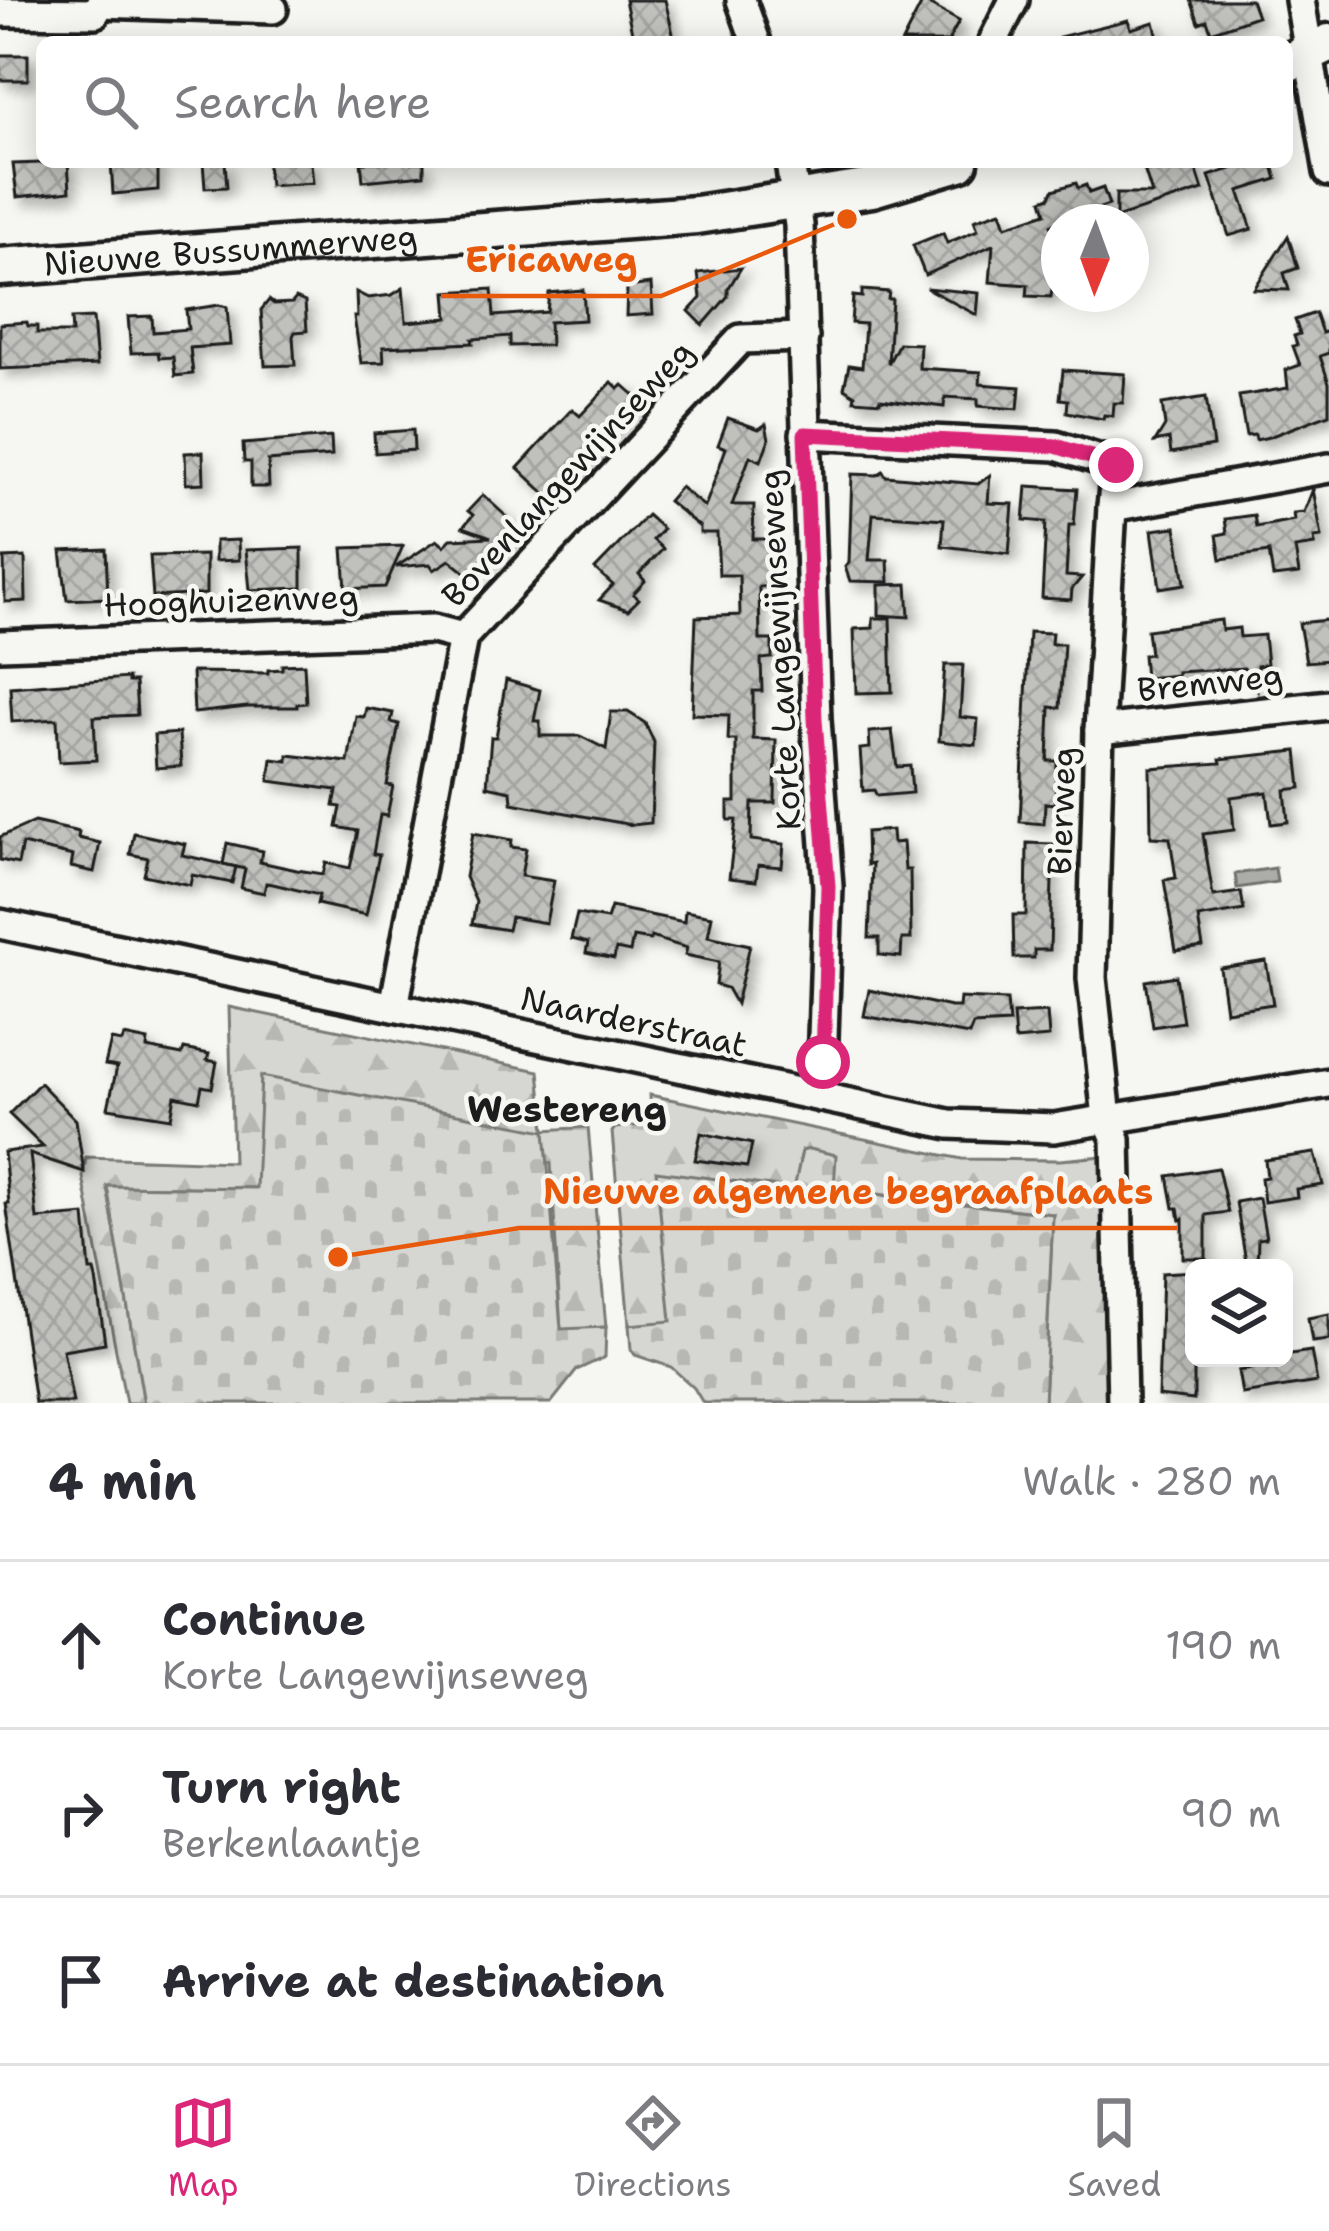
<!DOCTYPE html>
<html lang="en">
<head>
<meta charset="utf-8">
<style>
	body { margin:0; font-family:"Shantell Sans",sans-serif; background:#f7f7f7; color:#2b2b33 }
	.controls { position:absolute; right:36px; bottom:36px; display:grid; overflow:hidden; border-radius:18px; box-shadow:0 6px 30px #0003 }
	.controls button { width:108px; height:108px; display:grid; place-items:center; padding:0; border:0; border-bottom:3px solid #e1e1e2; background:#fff; color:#2b2b33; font:60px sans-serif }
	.compass { position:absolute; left:1041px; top:204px; width:108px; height:108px; border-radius:50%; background:#fff; box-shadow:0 6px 30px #0003; rotate:181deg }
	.stop { position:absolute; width:36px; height:36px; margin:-27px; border:9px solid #db2777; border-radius:50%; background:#fff }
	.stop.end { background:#db2777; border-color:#fff; box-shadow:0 3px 12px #0008 }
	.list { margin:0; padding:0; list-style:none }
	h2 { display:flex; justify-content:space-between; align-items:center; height:156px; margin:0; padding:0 48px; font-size:51px }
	h2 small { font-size:39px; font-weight:400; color:#7c7c81 }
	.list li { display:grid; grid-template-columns:78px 1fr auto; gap:36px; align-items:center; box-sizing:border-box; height:168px; padding:0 48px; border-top:3px solid #e1e1e2 }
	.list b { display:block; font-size:45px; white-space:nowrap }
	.list p { margin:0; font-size:39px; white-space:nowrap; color:#7c7c81 }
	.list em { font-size:39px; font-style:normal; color:#7c7c81 }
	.icon { flex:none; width:66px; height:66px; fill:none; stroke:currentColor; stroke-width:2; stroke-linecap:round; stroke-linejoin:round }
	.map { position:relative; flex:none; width:1329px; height:1403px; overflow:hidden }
	.search { position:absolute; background:#fff; box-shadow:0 6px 30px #0003; left:36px; right:36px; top:36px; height:132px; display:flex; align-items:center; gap:30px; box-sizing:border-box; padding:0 42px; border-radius:18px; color:#7c7c81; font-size:45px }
	.sheet { height:660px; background:#fff }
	nav { display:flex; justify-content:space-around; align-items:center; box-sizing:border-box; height:168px; border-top:3px solid #e1e1e2; background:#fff; font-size:33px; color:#7c7c81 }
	nav a { display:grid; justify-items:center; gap:6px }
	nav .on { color:#db2777 }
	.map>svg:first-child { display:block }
</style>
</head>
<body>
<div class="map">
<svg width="1329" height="1403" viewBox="0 0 1329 1403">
	<defs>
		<pattern id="forest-firs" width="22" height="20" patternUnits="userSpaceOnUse" patternTransform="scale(3)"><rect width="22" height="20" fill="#d6d6d2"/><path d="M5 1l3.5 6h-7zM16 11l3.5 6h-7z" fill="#b7b7b4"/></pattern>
		<pattern id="cemetery-stones" width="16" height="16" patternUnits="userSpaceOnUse" patternTransform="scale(3)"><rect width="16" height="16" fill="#d6d6d2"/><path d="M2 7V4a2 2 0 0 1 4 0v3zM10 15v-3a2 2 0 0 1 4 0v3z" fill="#b7b7b4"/></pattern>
		<pattern id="building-cross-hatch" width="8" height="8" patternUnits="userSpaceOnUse" patternTransform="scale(3)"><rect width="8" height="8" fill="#c0c0bd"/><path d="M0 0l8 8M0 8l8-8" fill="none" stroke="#a4a4a2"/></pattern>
		<filter id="shadow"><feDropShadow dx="7" dy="7" stdDeviation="6" flood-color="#0004"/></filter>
	</defs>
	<rect width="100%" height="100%" fill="#f6f6f2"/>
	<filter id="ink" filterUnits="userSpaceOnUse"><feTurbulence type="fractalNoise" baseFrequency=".00833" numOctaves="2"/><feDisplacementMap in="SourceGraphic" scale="24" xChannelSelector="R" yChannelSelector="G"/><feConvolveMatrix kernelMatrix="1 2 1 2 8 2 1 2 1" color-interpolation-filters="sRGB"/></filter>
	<g filter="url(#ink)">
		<g fill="url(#forest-firs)" stroke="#797977" stroke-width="3">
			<path d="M229 1007 539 1071 545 1130 588 1127 606 1327 561 1330 551 1163 261 1077 257 1188 107 1186 144 1403H126L83 1177 86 1157 233 1162Z"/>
			<path d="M650 1095 962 1159 1060 1160 1104 1156 1112 1260 1107 1403H1044L1053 1214 833 1189 802 1151 795 1189 671 1322 629 1325 612 1132 615 1128 652 1124Z"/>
		</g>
		<g fill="url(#cemetery-stones)" stroke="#797977" stroke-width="3">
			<path d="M261 1076 545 1131 561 1329 606 1327 605 1357 577 1370 551 1403H144L107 1186 256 1188Z"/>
			<path d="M809 1149 836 1155 834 1190 1053 1214 1044 1403H703L694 1388 671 1367 635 1355 631 1349 629 1325 671 1321 656 1171 794 1189 802 1151Z"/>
		</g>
		<path fill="#acaca9" stroke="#727271" stroke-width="3" d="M1275 868 1277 882 1237 888 1235 874Z"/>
		<g fill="url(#building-cross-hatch)" stroke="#1c1c1c" stroke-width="3" filter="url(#shadow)">
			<path d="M625 0H665L675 42H634Z"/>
			<path d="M1191 0H1251L1257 16 1211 32 1207 20 1199 23Z"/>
			<path d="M923 1 959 21 948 42H902Z"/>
			<path d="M1128 20 1131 29 1154 22 1159 42H1060L1059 37Z"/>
			<rect x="0" y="55" width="28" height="25"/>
			<path d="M68 162 70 191 17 197 13 164Z"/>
			<path d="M111 162H158V190L113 194Z"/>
			<path d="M203 162H225L227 187 205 188Z"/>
			<path d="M267 162H311L313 183 269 186Z"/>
			<path d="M361 162H424V175L363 181Z"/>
			<path d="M1157 162H1194L1203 190 1116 218V194H1152L1143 166Z"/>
			<path d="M1252 162H1272L1277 179 1239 191 1252 229 1229 236 1209 176Z"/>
			<path d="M1076 183 1078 188 1086 185 1089 193 1103 188 1109 205 1051 225 1059 249V281L1053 282 1051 297 1027 296 1028 285 990 282 993 245 925 275 913 245 943 233 947 243 978 230 974 220 1001 211 1006 226 1046 213 1042 200 1050 197 1053 190Z"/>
			<path d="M1288 236 1298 268 1284 273 1289 290 1254 289Z"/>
			<path d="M741 268 728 289V296L703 325 689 311 701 298 698 273Z"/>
			<path d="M651 284 653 314 626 316 627 287Z"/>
			<path d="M403 288 406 322 448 318 446 292 492 289 494 316 547 312 549 293 583 290 585 320 549 322 550 345 510 346V336L472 339 473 343 383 347 384 362 361 363 354 317H357L356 292 368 298 392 295Z"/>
			<path d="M926 288 979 293 977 315Z"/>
			<path d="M862 290 889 292 888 299H892L888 364 899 343 920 344 919 368 981 372 980 384 1020 387 1018 409 978 406V399L945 397 944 407 880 399V402L854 400 855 395 844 388 849 365 862 367 865 324 851 323 853 296 862 297Z"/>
			<path d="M296 298 305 302 307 331 295 332 293 336 295 365 265 366 261 310 269 300 274 304 292 303Z"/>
			<path d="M219 305 227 307 230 345 190 348 193 374 175 376 173 357 159 358 158 352 131 353 128 317 152 316 153 332 188 329 186 310Z"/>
			<path d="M1315 313 1322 333 1329 331V353L1320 356 1329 383V414L1269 437 1256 440 1255 435 1246 436 1239 396 1288 388 1286 370 1300 365 1293 346 1297 345 1294 336 1300 334 1295 320Z"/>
			<path d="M93 318 97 365 0 369V324L27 322 28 326H37V333H72L71 319Z"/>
			<path d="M1063 370 1125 374 1123 403H1114L1113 416 1104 415 1103 419 1067 412 1068 400 1060 399Z"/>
			<path d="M612 382 619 389 623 385 640 400 550 498 518 468 572 409 580 416Z"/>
			<path d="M1206 397 1213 446 1171 453 1169 439 1155 442 1165 426 1162 404Z"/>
			<path d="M728 418 759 429 766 424 769 439 761 461 750 456 732 505H754L753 539H769L770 586 759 587 760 640H772V658L761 659 762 691H753V739L776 740 775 803H752L751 840 784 844 782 867 758 865 756 881 729 878 736 820H728V802H736V740H728L729 715 692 714 696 617 740 615 739 575H719L717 533H700V527L668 501 680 487 705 507 726 448 718 445Z"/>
			<path d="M413 430 414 450 375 453 374 433Z"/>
			<path d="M331 437 332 456 268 461 269 487H251V462H244L243 444Z"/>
			<path d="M203 452 204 483 186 484 185 453Z"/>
			<path d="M883 471 886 476 978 484 990 475 988 503 1013 504 1009 554 942 546 944 519 873 514 869 560H888L889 582 850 581 845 567 849 563 852 474 877 475Z"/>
			<path d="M1027 486 1077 489 1074 525H1069L1066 576 1082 577 1072 589 1071 600 1042 598 1046 522 1024 520Z"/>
			<path d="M1313 489 1322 537 1314 538 1315 545 1295 548 1299 574 1273 577 1269 552 1221 559 1217 535 1227 533 1225 519 1254 515 1256 527 1294 520 1293 513 1304 512Z"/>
			<path d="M483 495 521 530 492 561 487 557 471 577 450 560 434 570 430 564 396 567 437 540 444 546 451 539 491 537 463 527 473 515 468 511Z"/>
			<path d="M647 515 663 529 653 540 663 549 639 574 645 581 633 594 639 599 628 610 599 600 613 585 595 569Z"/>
			<path d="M1176 527 1185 584 1160 588 1152 530Z"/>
			<path d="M238 540 239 560 215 561V541Z"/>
			<path d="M403 546 385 587 346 589 343 548Z"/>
			<path d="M302 548V588L250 590 246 550Z"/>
			<path d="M106 549 108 598 67 600 61 551Z"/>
			<path d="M206 555V594L153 597 150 556Z"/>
			<path d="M25 557 26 601 5 602 4 558Z"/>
			<path d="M907 584 909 617 879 615V585Z"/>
			<path d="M873 618H890L892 692 856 693 854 629 873 628Z"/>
			<path d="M1221 620 1222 630 1239 628 1240 637 1264 635 1267 664 1257 666V689L1244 668 1177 672V675L1145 678 1143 655 1150 654 1147 630Z"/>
			<path d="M1327 620 1329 660 1306 662 1299 623Z"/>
			<path d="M1029 632 1052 633 1051 644H1064L1060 708 1050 707 1048 761H1057L1055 804 1045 803 1044 824 1020 822Z"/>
			<path d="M304 664 306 703 297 704V707H247L194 713 192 672 268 673V670L282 669V665Z"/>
			<path d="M945 665H963L960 717 978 719 976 745 939 741Z"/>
			<path d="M128 678V682H135L137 715 94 717 96 760 59 762 57 719 12 722 10 687Z"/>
			<path d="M506 680 540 690 534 721H540V736H580L606 749 611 712H628L645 723 654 742 651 823 632 825 512 803 511 791 487 786 491 737H496Z"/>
			<path d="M366 708 393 713 391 722 399 724 387 785 393 786 387 816 380 815 373 854 379 855 366 915 317 904 319 895 273 884 266 883 264 893 241 888 245 869 223 864 227 843 262 851 260 862 297 870 323 874 326 863 350 868 358 831 337 827 341 807 334 806 337 790 269 781 272 759 288 761V755L348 762 356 716 364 717Z"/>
			<path d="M892 730 897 767 910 766 912 793 877 796 874 790 863 791 860 749 870 748 869 732Z"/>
			<path d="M179 733 181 766 156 768 154 735Z"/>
			<path d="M1297 751 1301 788 1285 790 1288 822 1271 824 1267 792 1231 797 1234 830 1203 834 1213 896 1241 892 1244 910 1198 918 1203 947 1176 951 1164 880 1176 878 1170 838 1151 837 1150 768 1221 763 1220 759Z"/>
			<path d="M34 822 79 832 78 838 100 843 94 872 71 867 73 856 22 844 18 864 0 860V837Z"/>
			<path d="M892 830 893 843 903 842 905 870H910L911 939H902L901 957 879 955V938H869L872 864 867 865 866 832Z"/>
			<path d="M134 833 185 844 182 855 236 867 232 883 192 875 190 885 144 875 148 858 130 854Z"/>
			<path d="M473 833 512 840 511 847 526 849 521 876 554 881 546 923 511 917 508 930 472 924 476 902 465 877Z"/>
			<path d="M1027 843 1053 844 1050 950H1034V958H1014L1013 915H1026Z"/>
			<path d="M611 907 684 922 685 911 712 916 708 936 750 945 736 1004 727 988 716 985 719 962 685 955 687 948 651 937 650 940 633 937 630 952 616 949 614 959 586 953 588 943 571 939 577 914 607 919Z"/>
			<path d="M1266 961 1273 1004 1226 1011 1220 968Z"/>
			<path d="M1176 976 1183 1022 1153 1027 1146 981Z"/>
			<path d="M869 990 951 1007H959L960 998 1007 1000 1009 1023 973 1025 969 1035 864 1016Z"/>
			<path d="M1047 1012 1049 1037 1015 1040 1013 1014Z"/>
			<path d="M124 1036 148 1041 147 1048 182 1055 184 1049 209 1054 207 1060 217 1062 212 1088 202 1086 199 1101 175 1096 171 1118 108 1108 117 1067 105 1065 111 1040 122 1042Z"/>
			<path d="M40 1083 76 1120 84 1172 30 1154 37 1219 85 1215 90 1271H94L96 1279 105 1343 63 1350 73 1403H35L6 1204H9L4 1152 43 1147 9 1114Z"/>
			<path d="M701 1133 752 1144 747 1167 695 1160Z"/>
			<path d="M1315 1153 1323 1185 1296 1189 1297 1197 1264 1202 1261 1178 1267 1177 1265 1160Z"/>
			<path d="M1218 1168 1228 1212 1206 1215V1258H1183V1219L1180 1220 1178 1208H1174L1168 1176Z"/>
			<path d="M1259 1198 1266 1238 1258 1239 1257 1268H1247L1236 1202Z"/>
			<path d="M1194 1271V1400L1158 1396 1162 1273Z"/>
			<path d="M1329 1314V1340L1312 1342 1308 1318Z"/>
			<path d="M1311 1351 1317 1382 1242 1394 1238 1371 1264 1366 1263 1358H1284V1355Z"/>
		</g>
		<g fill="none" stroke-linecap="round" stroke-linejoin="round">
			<defs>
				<g id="minor">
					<path d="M741 0 756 42"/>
					<path d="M1300 0 1329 172"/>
					<path d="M101 3 273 9"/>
					<path d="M0 12 95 13 102 0"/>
					<path d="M993 42 1014 0"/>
					<path d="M790 162 799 225 816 719 828 887 821 1097"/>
					<path d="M805 434 1056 446 1116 465 1112 507 1329 468"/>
					<path d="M1112 507 1099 730 1092 978 1107 1118 1116 1139 1122 1403"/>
					<path d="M0 645 433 629 463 637"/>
					<path d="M1099 730 1329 705"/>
					<path d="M0 924 949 1124 1054 1128 1329 1083"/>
					<path d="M394 1007 463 637 741 339 804 337"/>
				</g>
				<g id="major">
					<path d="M1287 63 1329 43"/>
					<path id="s1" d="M0 267 696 215 872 188 959 162"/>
				</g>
			</defs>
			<use href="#minor" stroke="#1c1c1c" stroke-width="36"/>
			<use href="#major" stroke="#1c1c1c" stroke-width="45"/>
			<use href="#minor" stroke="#f6f6f2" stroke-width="27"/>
			<use href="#major" stroke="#f6f6f2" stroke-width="36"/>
		</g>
	</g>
	<g fill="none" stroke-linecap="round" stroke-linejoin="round" filter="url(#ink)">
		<path stroke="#db2777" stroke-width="15" d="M823 1062 828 886 815 719 805 434 1056 446 1116 465"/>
	</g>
	<g text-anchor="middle" stroke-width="9" stroke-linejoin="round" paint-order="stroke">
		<g font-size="33" fill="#1c1c1c" stroke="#f6f6f2">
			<text dy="12" stroke="none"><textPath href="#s1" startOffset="231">Nieuwe Bussummerweg</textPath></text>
			<text transform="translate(567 473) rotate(-47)" y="12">Bovenlangewijnseweg</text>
			<text transform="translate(231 600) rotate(-2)" y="12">Hooghuizenweg</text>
			<text transform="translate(779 650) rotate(-93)" y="12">Korte Langewijnseweg</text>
			<text transform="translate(1210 682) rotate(-6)" y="12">Bremweg</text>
			<text transform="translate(1061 811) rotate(-88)" y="12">Bierweg</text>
			<text transform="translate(634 1021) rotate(12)" y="12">Naarderstraat</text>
		</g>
		<g font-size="36" font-weight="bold" fill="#1c1c1c" stroke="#f6f6f2">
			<text x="567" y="1122">Westereng</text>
		</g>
	</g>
	<path fill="none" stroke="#e8590c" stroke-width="4.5" d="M847 219L661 296H441M338 1257L519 1228H1177"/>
	<g fill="#e8590c" stroke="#f6f6f2" stroke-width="4.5">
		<circle cx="847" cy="219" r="12"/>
		<circle cx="338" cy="1257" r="12"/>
	</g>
	<g font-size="36" text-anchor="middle" font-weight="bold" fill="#e8590c" stroke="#f6f6f2" stroke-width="9" stroke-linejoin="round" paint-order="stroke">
		<text x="551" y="272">Ericaweg</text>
		<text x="848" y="1204">Nieuwe algemene begraafplaats</text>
	</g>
</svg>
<div class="controls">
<button><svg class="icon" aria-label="layers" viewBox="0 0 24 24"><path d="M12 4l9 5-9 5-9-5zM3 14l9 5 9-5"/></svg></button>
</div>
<svg class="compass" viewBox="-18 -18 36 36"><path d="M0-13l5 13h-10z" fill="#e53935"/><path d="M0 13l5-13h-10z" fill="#7c7c81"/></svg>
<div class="stop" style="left:823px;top:1062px"></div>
<div class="stop end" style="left:1116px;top:465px"></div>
<div class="search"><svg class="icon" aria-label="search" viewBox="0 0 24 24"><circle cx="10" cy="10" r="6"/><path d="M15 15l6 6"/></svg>Search here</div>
</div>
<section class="sheet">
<h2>4 min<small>Walk · 280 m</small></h2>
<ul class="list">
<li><svg class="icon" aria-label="ahead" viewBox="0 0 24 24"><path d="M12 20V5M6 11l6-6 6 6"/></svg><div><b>Continue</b><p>Korte Langewijnseweg</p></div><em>190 m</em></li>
<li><svg class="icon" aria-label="right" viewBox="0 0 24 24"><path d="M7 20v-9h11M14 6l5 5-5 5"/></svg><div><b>Turn right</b><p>Berkenlaantje</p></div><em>90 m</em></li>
<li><svg class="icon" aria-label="arrive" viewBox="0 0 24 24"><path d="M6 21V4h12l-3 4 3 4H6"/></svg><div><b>Arrive at destination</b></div></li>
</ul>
</section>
<nav>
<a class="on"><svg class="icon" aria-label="map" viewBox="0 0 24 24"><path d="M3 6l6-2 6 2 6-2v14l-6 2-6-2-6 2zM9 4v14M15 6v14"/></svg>Map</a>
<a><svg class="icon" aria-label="directions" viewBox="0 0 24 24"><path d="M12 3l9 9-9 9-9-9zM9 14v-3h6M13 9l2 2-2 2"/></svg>Directions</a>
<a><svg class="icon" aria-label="saved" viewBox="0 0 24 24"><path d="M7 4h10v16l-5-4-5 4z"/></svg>Saved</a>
</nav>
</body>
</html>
